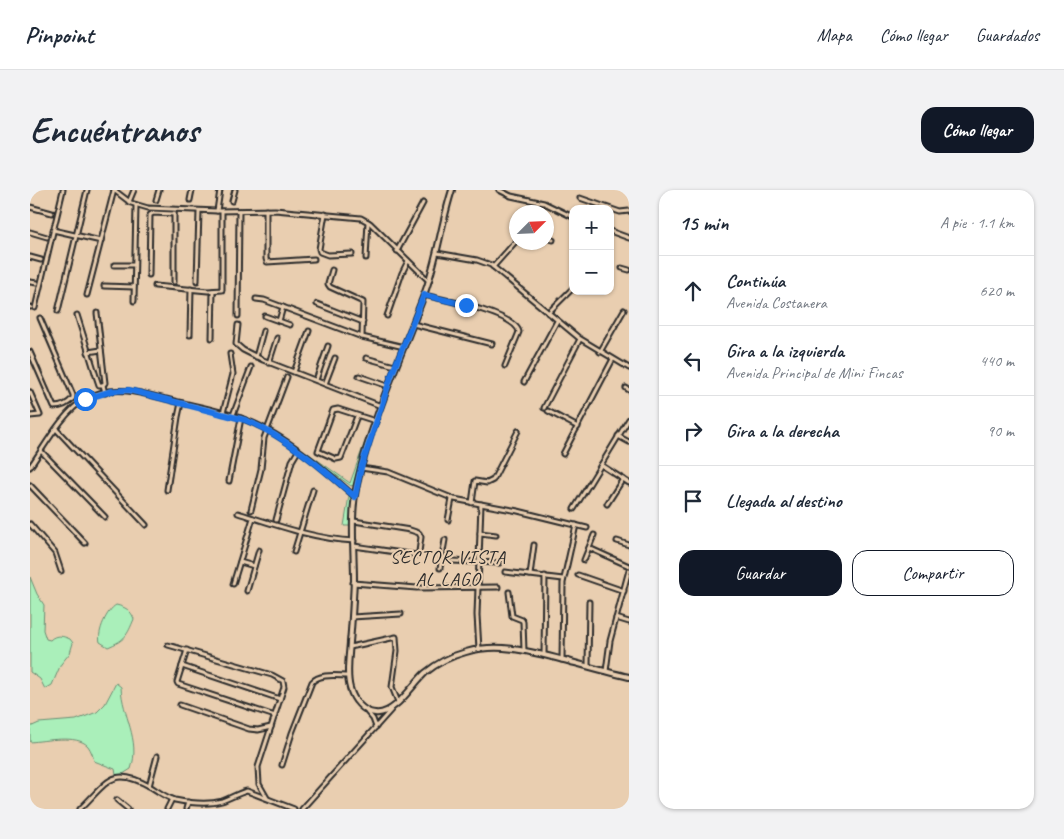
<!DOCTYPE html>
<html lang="es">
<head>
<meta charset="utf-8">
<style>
	body { margin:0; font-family:Caveat,sans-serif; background:#f2f2f3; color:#1f2937 }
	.controls { position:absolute; right:15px; top:15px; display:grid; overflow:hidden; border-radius:10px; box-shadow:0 1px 4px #0004 }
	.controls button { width:45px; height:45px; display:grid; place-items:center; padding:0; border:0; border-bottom:1px solid #e0e1e3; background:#fff; color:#1f2937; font:25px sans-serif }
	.compass { position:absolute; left:479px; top:15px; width:45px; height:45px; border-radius:50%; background:#fff; box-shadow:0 1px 4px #0004; rotate:66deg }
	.stop { position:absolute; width:15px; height:15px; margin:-11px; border:4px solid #1a73e8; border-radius:50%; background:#fff }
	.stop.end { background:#1a73e8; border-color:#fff; box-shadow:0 1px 5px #0008 }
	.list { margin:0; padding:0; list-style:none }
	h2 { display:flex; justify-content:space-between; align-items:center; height:65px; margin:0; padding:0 20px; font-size:21px }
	h2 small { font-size:16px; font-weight:400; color:#747a83 }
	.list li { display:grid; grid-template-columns:32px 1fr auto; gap:15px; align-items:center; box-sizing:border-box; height:70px; padding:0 20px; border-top:1px solid #e0e1e3 }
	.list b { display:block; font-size:19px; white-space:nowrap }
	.list p { margin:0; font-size:16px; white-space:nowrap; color:#747a83 }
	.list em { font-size:16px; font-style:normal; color:#747a83 }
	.actions { display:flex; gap:10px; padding:15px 20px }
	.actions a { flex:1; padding:11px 0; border:1px solid #111827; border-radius:15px; text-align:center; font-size:18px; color:#111827 }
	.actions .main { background:#111827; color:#fff }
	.icon { flex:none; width:28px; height:28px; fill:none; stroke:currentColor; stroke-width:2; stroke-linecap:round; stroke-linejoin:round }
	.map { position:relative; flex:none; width:599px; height:619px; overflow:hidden; border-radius:15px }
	header { display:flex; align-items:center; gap:30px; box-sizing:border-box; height:70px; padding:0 25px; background:#fff; border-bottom:1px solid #e0e1e3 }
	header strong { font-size:24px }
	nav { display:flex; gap:28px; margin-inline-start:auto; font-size:18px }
	.intro { display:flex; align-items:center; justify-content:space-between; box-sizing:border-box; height:120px; padding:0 30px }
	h1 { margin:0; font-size:35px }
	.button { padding:12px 22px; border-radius:15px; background:#111827; color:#fff; font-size:18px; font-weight:700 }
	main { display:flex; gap:30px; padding:0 30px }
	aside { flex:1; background:#fff; border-radius:15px; box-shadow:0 1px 4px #0004 }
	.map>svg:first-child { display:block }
</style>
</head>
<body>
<header>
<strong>Pinpoint</strong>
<nav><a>Mapa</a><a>Cómo llegar</a><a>Guardados</a></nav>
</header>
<div class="intro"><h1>Encuéntranos</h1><a class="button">Cómo llegar</a></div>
<main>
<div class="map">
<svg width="599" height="619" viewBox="0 0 599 619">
	<rect width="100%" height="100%" fill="#e9ceb0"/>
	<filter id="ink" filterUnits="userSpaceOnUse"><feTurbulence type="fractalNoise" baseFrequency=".02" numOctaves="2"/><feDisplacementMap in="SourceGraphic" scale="10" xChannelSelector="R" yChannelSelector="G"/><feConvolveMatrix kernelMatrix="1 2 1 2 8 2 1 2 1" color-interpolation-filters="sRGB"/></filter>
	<g filter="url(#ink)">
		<g fill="#aaefba" stroke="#6a8d72">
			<path d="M341 235H343L324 295 321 296 264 255 265 254 320 293Z"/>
			<path d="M319 306H321L322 333 320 336H314Z"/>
			<path d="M0 387 7 404 14 415 13 440 16 449 20 450C26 444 33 446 40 449L43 453 40 463 31 474 22 495 15 499 10 489 0 482Z"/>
			<path d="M86 415C95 417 101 420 104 429 97 446 95 450 78 457L70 452C67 442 77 420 86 415Z"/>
			<path d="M86 493 91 497C92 525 111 550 101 579L93 584 86 585 85 579 64 571C63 566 61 560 58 556 47 544 15 551 0 552V537L9 533 46 530 67 522 75 514Z"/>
		</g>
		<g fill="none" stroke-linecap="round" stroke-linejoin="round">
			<defs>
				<g id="minor">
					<path d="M84 0 101 13 118 18 187 21 245 20 331 28 340 33 399 91"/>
					<path d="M469 0 481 6 514 13 543 27"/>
					<path d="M550 8 590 22 599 21"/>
					<path d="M126 10 129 0"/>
					<path d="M160 10 162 0"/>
					<path d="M202 11 205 0"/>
					<path d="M99 12 104 0"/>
					<path d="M0 17 22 23"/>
					<path d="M236 20V69L237 72 284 69"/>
					<path d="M187 21 190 0"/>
					<path d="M295 24 289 59 290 62 298 65 322 64"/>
					<path d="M23 40 71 51"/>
					<path d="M580 41 599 48"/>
					<path d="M0 42 17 47"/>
					<path d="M516 48 523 50"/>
					<path d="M367 61 393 13"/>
					<path d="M407 63 447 70 461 75 549 148 599 178"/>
					<path d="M0 67 11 70"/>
					<path d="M336 68 338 32"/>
					<path d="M84 75H104"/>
					<path d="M463 77 487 50"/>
					<path d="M592 78 599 80"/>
					<path d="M302 80 298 94 300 97 333 112 332 147"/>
					<path d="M119 85 120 25 123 23 144 24"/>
					<path d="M167 91 169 21"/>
					<path d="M0 92 7 93"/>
					<path d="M144 92V23"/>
					<path d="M74 96 104 97"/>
					<path d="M125 96 178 101 192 100V21"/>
					<path d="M57 105 84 0"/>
					<path d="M394 105C412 109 486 124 489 142L475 176"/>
					<path d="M226 109 234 110 332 147 374 157"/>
					<path d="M104 111 106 15"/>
					<path d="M287 114 333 132"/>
					<path d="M0 117H1"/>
					<path d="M5 118 33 0"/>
					<path d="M28 121 57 0"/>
					<path d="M67 123 75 193 73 195 75 203"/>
					<path d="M518 123 543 98"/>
					<path d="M47 125 66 186 69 195H73"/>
					<path d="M208 126 209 21"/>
					<path d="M235 126 260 135"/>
					<path d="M357 126 372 83 378 71"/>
					<path d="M249 131 253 117"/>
					<path d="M383 134 462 154"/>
					<path d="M208 135 206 154 213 160 233 170 351 216"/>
					<path d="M160 145 161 99"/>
					<path d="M182 148 183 101"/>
					<path d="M0 162 24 217C31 217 38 214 43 208V205L10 128"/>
					<path d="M58 162 71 160"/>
					<path d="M570 162 594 120"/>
					<path d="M226 167 233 141"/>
					<path d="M336 168 365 176"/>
					<path d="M239 173 247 148"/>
					<path d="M264 182 279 141"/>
					<path d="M329 186 358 196"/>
					<path d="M286 190 298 156"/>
					<path d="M494 192 527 131"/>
					<path d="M295 194 305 168"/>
					<path d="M596 198 599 200"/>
					<path d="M0 202 10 225 0 226"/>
					<path d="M514 218 550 149"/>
					<path d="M518 221 548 237"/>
					<path d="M193 223 203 184 200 164"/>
					<path d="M203 225 221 177"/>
					<path d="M327 226 311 268 306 269 288 261 303 220 308 219 342 230 346 232"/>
					<path d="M26 239 116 335"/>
					<path d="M588 246 599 252"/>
					<path d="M11 261 75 327"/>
					<path d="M533 264 583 169"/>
					<path d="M571 275 599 293"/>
					<path d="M0 277C15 256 32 223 55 209 81 194 109 202 136 209 163 216 191 220 216 230 255 245 294 279 324 306"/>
					<path d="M331 278 358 282 424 309 488 321 557 338"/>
					<path d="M199 291 211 228"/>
					<path d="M0 295 55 353"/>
					<path d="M137 300 148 227 151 213"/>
					<path d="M442 313 445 291 457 293 463 290 488 241"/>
					<path d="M577 314 593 289"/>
					<path d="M544 319 599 229"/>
					<path d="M221 320 231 279 234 248 257 187"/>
					<path d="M208 323C246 335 284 349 324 351"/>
					<path d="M246 330 262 271 268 261"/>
					<path d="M418 330 422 309"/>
					<path d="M0 334 25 363 31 381"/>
					<path d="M450 343 466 345"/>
					<path d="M587 351 599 355"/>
					<path d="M324 356 386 365 389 362 391 347 389 343 380 340 324 331"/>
					<path d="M559 358 599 376"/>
					<path d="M264 362 283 300"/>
					<path d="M554 370 564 345"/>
					<path d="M422 371 469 373"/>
					<path d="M210 372 224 376"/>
					<path d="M410 378 415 350"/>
					<path d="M475 382 533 389"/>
					<path d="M500 385 504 355"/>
					<path d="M548 385 594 401"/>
					<path d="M323 393 387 398"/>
					<path d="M203 394 223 328"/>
					<path d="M390 398 468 397"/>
					<path d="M217 401 229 360"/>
					<path d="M479 402 482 426 492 430 493 432 494 461"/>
					<path d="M322 427 371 424"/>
					<path d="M586 428 599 432"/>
					<path d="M138 455 242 485 253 491 254 497 228 577 229 594 237 608"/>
					<path d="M320 457 366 447 367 461 362 497 368 512"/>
					<path d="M449 459 447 425 451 314"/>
					<path d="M157 460 147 492 148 494 245 526"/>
					<path d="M514 465 515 386"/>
					<path d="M532 470 533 393 546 335"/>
					<path d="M152 476 250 509"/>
					<path d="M558 476 559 412"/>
					<path d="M576 481 580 451 599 380"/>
					<path d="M150 515 219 539 228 540 241 537"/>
					<path d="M337 522 343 529 346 537"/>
					<path d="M252 575 262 543 282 492C290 483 307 486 318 486"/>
					<path d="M119 596 127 566"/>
					<path d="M87 610 98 619"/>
					<path d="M50 619C78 592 82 575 121 597 129 602 137 608 145 610 160 613 178 615 192 611 201 608 208 603 217 601L264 619"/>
					<path d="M137 619 142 609"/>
					<path d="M156 619 158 612"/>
					<path d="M272 619 361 520"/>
				</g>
				<path id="tertiary" d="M422 0C411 34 407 71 394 105 371 167 342 228 327 294 320 325 324 358 324 390 323 411 322 432 320 452 319 467 316 484 320 498 323 510 333 522 345 523 364 526 382 495 395 483 407 473 421 466 436 462 469 452 502 462 534 470 556 476 577 482 599 487"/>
			</defs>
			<use href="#minor" stroke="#2b2b2b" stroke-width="7"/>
			<use href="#tertiary" stroke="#2b2b2b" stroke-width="8"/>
			<use href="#minor" stroke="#e9ceb0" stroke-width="3"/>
			<use href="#tertiary" stroke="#e9ceb0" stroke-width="4"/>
		</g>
	</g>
	<g fill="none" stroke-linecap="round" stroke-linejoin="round" filter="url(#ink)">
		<path stroke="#1a73e8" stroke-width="6" d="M55 209 82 201 99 200 215 230C256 247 292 278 325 307L331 278 362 184 394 105 436 115"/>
	</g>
	<g text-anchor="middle" stroke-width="4" stroke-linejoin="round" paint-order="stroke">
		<g font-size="19" letter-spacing="1" fill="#2b2b2b" stroke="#e9ceb0">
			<text x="418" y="373">SECTOR VISTA<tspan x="418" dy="22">AL LAGO</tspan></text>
		</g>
	</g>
</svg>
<div class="controls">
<button>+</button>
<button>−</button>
</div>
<svg class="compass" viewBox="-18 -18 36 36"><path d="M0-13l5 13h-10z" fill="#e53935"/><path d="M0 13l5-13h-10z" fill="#747a83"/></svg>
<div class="stop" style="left:55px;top:209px"></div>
<div class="stop end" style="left:436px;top:115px"></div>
</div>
<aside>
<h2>15 min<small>A pie · 1.1 km</small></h2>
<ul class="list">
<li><svg class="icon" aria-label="ahead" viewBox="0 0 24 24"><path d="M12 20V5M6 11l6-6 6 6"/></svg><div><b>Continúa</b><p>Avenida Costanera</p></div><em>620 m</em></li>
<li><svg class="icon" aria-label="left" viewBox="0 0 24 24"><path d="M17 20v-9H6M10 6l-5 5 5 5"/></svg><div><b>Gira a la izquierda</b><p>Avenida Principal de Mini Fincas</p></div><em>440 m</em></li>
<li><svg class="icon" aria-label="right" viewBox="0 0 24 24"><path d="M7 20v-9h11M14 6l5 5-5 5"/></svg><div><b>Gira a la derecha</b></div><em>90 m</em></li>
<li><svg class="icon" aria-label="arrive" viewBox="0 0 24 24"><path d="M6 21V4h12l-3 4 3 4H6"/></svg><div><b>Llegada al destino</b></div></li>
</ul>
<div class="actions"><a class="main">Guardar</a><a>Compartir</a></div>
</aside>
</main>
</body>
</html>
